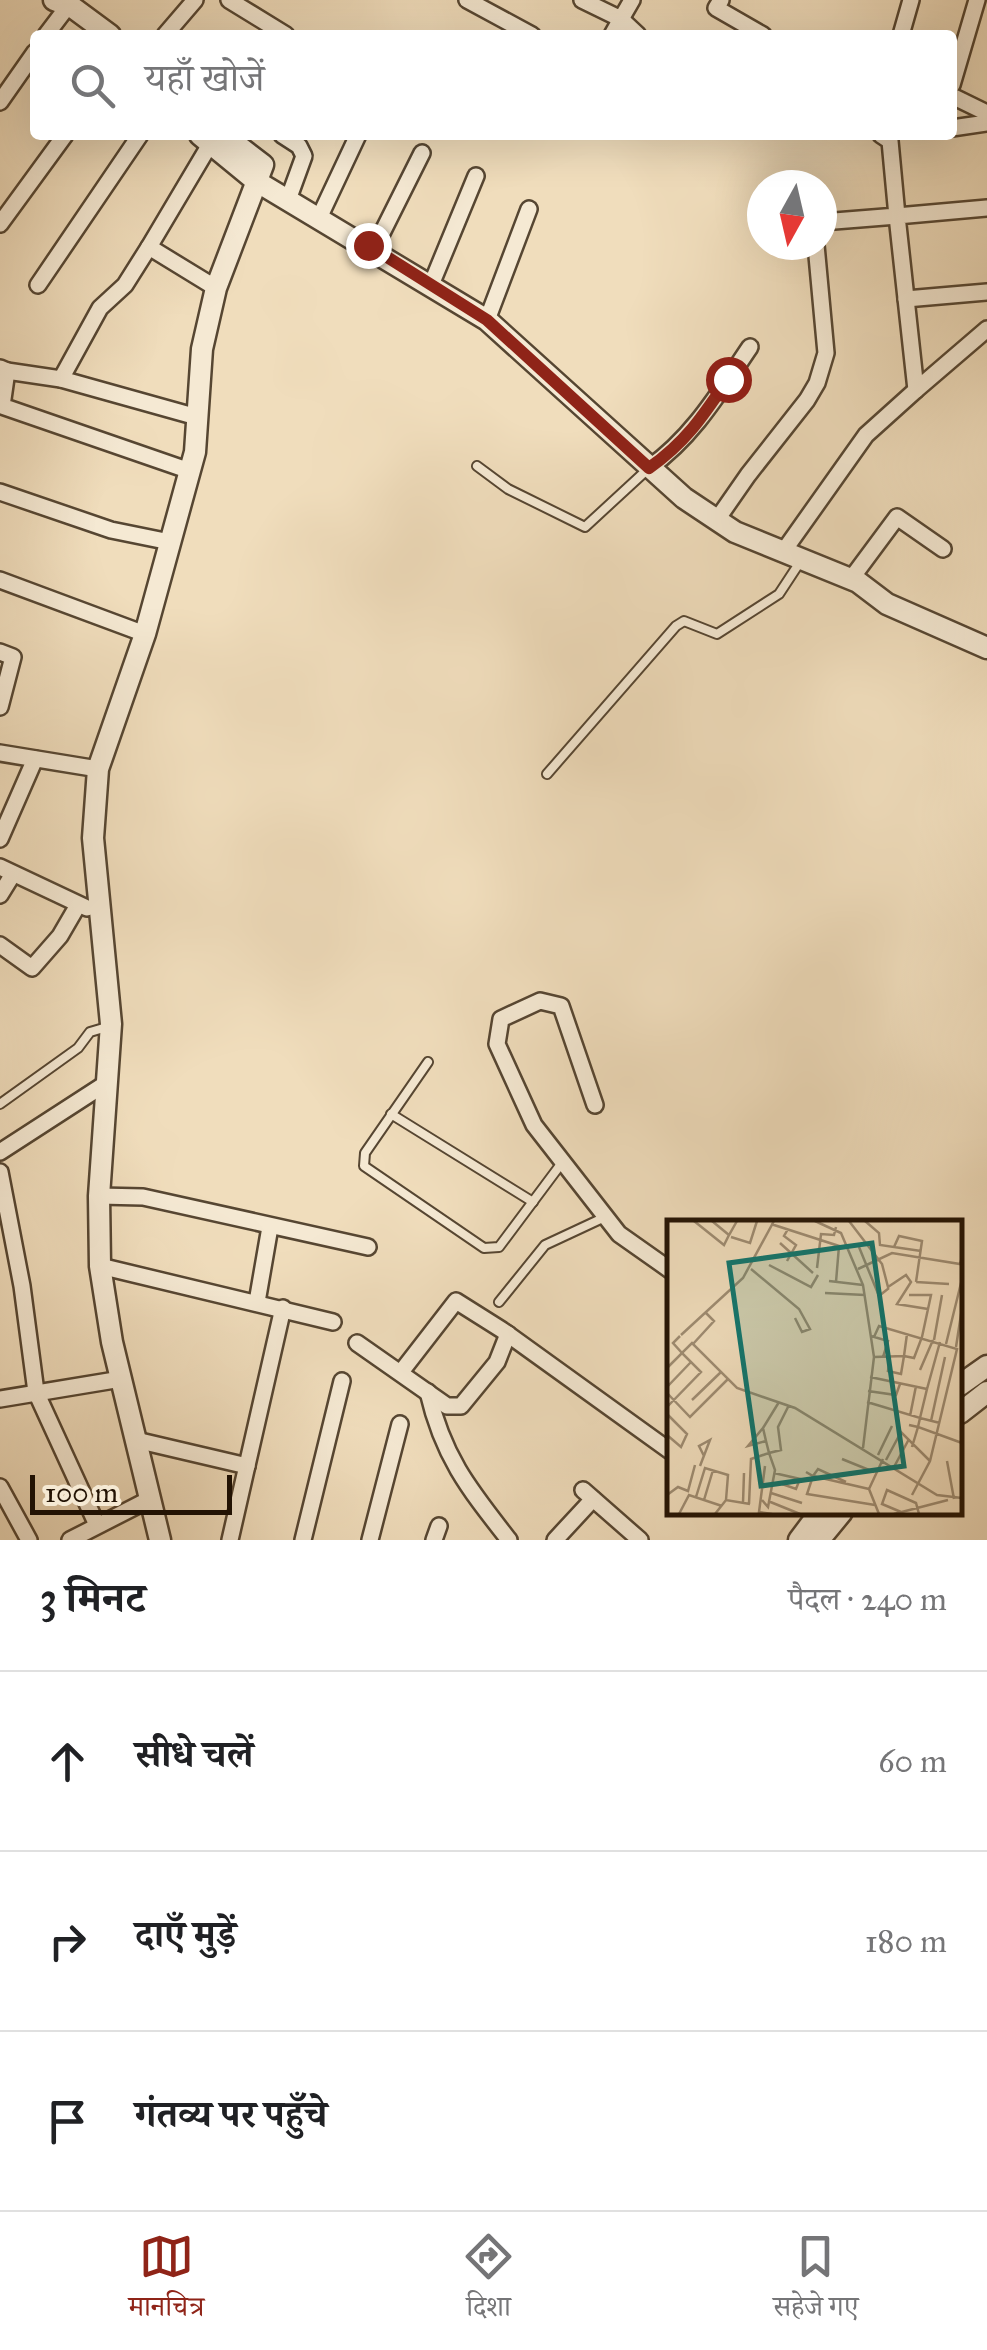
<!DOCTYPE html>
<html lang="hi">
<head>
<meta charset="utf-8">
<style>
	body { margin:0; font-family:"IM FELL Great Primer","Noto Serif Devanagari",serif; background:#f2f2f2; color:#202124 }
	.compass { position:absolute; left:747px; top:170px; width:90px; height:90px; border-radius:50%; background:#fff; box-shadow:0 10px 40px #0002; rotate:188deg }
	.scale { position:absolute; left:30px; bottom:25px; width:202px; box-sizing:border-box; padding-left:10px; border:5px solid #231304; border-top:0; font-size:28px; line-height:35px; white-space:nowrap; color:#231304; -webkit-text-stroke:8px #f5e9d3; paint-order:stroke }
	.stop { position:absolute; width:30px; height:30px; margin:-22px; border:8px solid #8f2418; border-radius:50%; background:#fff }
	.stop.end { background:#8f2418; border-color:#fff; box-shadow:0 2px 10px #0008 }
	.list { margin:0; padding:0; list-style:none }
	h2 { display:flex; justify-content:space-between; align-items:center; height:130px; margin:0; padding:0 40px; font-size:42px }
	h2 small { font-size:32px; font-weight:400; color:#757577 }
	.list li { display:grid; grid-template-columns:65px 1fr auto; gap:30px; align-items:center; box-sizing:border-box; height:180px; padding:0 40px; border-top:2px solid #e0e0e0 }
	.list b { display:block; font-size:38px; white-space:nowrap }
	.list em { font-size:32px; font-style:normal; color:#757577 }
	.icon { flex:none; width:55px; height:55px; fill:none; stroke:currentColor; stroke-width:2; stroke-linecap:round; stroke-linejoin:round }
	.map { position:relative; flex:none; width:987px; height:1540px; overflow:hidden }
	.search { position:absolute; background:#fff; box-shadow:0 10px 40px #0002; left:30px; right:30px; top:30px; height:110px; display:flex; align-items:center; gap:25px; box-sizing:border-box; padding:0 35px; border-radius:10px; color:#757577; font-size:38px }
	.sheet { height:670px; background:#fff }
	nav { display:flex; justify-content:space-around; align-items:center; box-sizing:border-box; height:140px; border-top:2px solid #e0e0e0; background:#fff; font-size:28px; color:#757577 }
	nav a { display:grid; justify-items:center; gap:5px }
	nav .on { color:#8f2418 }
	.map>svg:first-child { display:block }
</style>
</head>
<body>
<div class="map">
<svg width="987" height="1540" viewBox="0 0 987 1540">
	<rect width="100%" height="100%" fill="#f0ddbc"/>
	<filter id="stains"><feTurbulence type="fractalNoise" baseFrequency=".002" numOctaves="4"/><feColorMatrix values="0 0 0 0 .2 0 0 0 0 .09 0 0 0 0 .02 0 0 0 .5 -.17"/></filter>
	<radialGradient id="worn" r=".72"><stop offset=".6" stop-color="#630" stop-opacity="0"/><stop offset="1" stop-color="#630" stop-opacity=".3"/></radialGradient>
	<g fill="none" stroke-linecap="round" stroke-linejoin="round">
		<defs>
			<g id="service">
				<path d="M477 466 508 489 585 527 649 468"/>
				<path d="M547 774 676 626 684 621 717 634 779 594 802 559"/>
				<path d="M428 1062 365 1153 364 1166 484 1248 499 1247 561 1164"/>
				<path d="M0 1104 78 1048 90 1032 107 1027"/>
				<path d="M391 1114 533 1202"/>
				<path d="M499 1302 545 1245 605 1217"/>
			</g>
			<g id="minor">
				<path d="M229 0 286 35"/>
				<path d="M467 0 532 35"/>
				<path d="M582 0 621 19 632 0"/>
				<path d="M721 0 716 8 763 35"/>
				<path d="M46 35 68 6"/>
				<path d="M165 35 195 0"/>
				<path d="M612 35 621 19 638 35"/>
				<path d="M901 35 911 0"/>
				<path d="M952 85 977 0"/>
				<path d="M952 96 987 113"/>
				<path d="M0 102 35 52"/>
				<path d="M952 128 987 123"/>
				<path d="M282 135 299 146 304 156 288 200"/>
				<path d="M209 146 149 247 216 288"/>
				<path d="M987 208 897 216 916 390 987 329"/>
				<path d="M319 218 358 135"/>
				<path d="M822 222 897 216 890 141 881 135"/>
				<path d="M0 224 65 135"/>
				<path d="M374 249 422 153"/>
				<path d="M38 285 140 135"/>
				<path d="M431 285 476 176"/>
				<path d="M906 299 987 292"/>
				<path d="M487 320 529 209"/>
				<path d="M0 368 7 371 2 406 190 471"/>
				<path d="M7 371 61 379 197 417"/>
				<path d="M61 379 100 308 125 285 149 247"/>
				<path d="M649 468C694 436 720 391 750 347"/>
				<path d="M0 492 111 530 170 542"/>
				<path d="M716 521 748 475 807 400 817 383 826 353 816 245"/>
				<path d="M783 552 866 435 916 390"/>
				<path d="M851 579 897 517 943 549"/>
				<path d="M0 580 145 634"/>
				<path d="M0 652 13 657 0 707"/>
				<path d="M0 753 98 769"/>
				<path d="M0 839 35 759"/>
				<path d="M0 867 87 908"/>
				<path d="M0 895 13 874"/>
				<path d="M0 945 32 968 60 936 78 905"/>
				<path d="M595 1105 561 1006 540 1001 501 1019 497 1044 534 1125 619 1234 670 1270"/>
				<path d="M0 1152 105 1084"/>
				<path d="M0 1172 22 1286 36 1392 97 1525"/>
				<path d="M99 1196 143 1197 368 1247"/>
				<path d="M100 1266 333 1322"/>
				<path d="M257 1302 270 1227"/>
				<path d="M357 1343 447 1406H461L497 1362 508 1334"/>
				<path d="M401 1372 456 1301 502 1330 670 1451"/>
				<path d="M428 1392C443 1457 469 1489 509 1540"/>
				<path d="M0 1399 121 1379"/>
				<path d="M136 1440 247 1466"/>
				<path d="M0 1487 29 1540"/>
				<path d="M583 1490 640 1540"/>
				<path d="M70 1540 150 1499"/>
				<path d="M230 1540 283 1308"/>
				<path d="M303 1540 342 1381"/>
				<path d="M370 1540 400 1424"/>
				<path d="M434 1540 439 1526"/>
				<path d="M555 1540 593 1499"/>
			</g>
			<g id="tertiary">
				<path d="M54 0 72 7 110 35"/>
				<path d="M200 135 256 181 487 320 684 498 735 532 858 582 887 604 987 648"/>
				<path d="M960 1385 987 1366"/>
				<path d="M960 1413 987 1392"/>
				<path d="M160 1540 112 1342 100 1266 99 1196 111 1024 93 838 98 769 145 634 195 452 202 349 216 288 263 165 224 135"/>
				<path d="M799 1540 820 1512"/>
				<path d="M819 1540 842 1512"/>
			</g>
		</defs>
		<use href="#service" stroke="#564632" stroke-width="12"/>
		<use href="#minor" stroke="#564632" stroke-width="20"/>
		<use href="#tertiary" stroke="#564632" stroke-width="25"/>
		<use href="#service" stroke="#f5e9d3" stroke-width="8"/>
		<use href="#minor" stroke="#f5e9d3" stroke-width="15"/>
		<use href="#tertiary" stroke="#f5e9d3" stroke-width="20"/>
	</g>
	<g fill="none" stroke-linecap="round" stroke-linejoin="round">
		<path stroke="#8f2418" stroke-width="12" d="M368 245 487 320 649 468C686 442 703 416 728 379"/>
	</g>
	<g transform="translate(667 1220)">
		<rect width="295" height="295" fill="#f0ddbc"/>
		<path fill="none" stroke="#9e8c72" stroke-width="2.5" d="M27 1 57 25 62 15M45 1 62 15 70 1M148 1 174 13 196 65 207 137 196 228M182 1 215 44 221 67 239 55 244 62 230 84 261 89M198 1 212 13 213 25 254 31M104 4 172 26 169 62M64 17 83 23 90 1M113 23 146 53M192 27 212 76 222 68M227 27 232 16 255 21 249 62M120 41 129 25 117 16 121 9M102 45 144 67 151 55M150 48 154 14 167 15 169 7M84 49 132 89 143 109 135 112 128 98M191 49 225 33 293 44 295 37M162 61 196 65M249 62 282 64M158 73 198 75M14 115 76 58 107 1M13 116 6 123 15 133 25 123 70 168 128 188 270 275 295 278M204 116 221 121 216 137M207 117 212 106 290 129 263 241 245 275M267 120 275 75M26 124 47 101 39 93M279 124 295 59M289 127 295 88M207 137 237 136 240 114M223 137 221 151 234 154 237 136 247 138 255 117 264 75H242M0 148 15 133 34 152 0 187M253 150 266 120M0 167 24 142M260 169 273 122M201 171 229 175 233 164M0 173 23 197 61 159M25 180 54 152M200 182 253 198 260 169 203 157M0 194 20 214 14 227 0 215M243 196 249 166M264 201 278 137M273 203 253 198 251 207 295 223M242 205 251 207 245 227M96 208 112 182M211 235 225 206M175 239 207 252M219 240 234 212 263 241M280 241 287 279M33 246 43 220 32 226 37 236M98 246 92 292 105 294M227 247 242 219M139 252 146 256 151 249 179 262M107 253 133 259 129 269 115 264M202 269 146 256 140 274 208 285M104 273 135 283M0 275 11 267 21 271 28 245M29 277 38 248 61 255 59 280M37 280 46 250M95 280 101 287 108 250 102 233 114 230 111 207 122 185M101 281 133 294M76 283 77 253M82 284 84 239 102 233 99 221 96 208 81 226 99 221M234 292 215 284 220 270 249 283 252 294M12 294 22 275 55 286M48 294 59 280 83 284M212 294 202 269 216 239M227 294 281 280"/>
		<path fill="#0f766e" fill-opacity="0.15" stroke="#0f766e" stroke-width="5" d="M205 23 237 246 94 266 62 43Z"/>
		<rect width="295" height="295" fill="none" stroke="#231304" stroke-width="5"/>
	</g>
	<rect width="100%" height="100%" filter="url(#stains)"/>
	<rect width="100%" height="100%" fill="url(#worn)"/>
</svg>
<svg class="compass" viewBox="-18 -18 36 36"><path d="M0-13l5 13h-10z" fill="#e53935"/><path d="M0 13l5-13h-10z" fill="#757577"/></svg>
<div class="scale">100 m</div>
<div class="stop" style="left:728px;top:379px"></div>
<div class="stop end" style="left:368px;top:245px"></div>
<div class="search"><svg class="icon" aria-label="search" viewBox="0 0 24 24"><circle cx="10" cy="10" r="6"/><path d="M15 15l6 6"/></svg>यहाँ खोजें</div>
</div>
<section class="sheet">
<h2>3 मिनट<small>पैदल · 240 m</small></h2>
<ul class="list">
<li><svg class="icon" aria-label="ahead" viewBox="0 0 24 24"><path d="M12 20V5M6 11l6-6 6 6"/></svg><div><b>सीधे चलें</b></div><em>60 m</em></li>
<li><svg class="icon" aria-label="right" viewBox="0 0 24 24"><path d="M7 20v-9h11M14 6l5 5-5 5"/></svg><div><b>दाएँ मुड़ें</b></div><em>180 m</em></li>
<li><svg class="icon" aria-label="arrive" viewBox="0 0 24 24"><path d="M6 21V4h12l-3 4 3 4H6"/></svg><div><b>गंतव्य पर पहुँचे</b></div></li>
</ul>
</section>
<nav>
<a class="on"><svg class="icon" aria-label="map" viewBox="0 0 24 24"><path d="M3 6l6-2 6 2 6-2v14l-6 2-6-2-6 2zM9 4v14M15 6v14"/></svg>मानचित्र</a>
<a><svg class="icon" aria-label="directions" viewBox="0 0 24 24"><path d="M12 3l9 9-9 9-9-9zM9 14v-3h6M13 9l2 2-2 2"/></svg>दिशा</a>
<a><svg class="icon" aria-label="saved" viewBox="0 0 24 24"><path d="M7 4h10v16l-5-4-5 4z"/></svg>सहेजे गए</a>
</nav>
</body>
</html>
